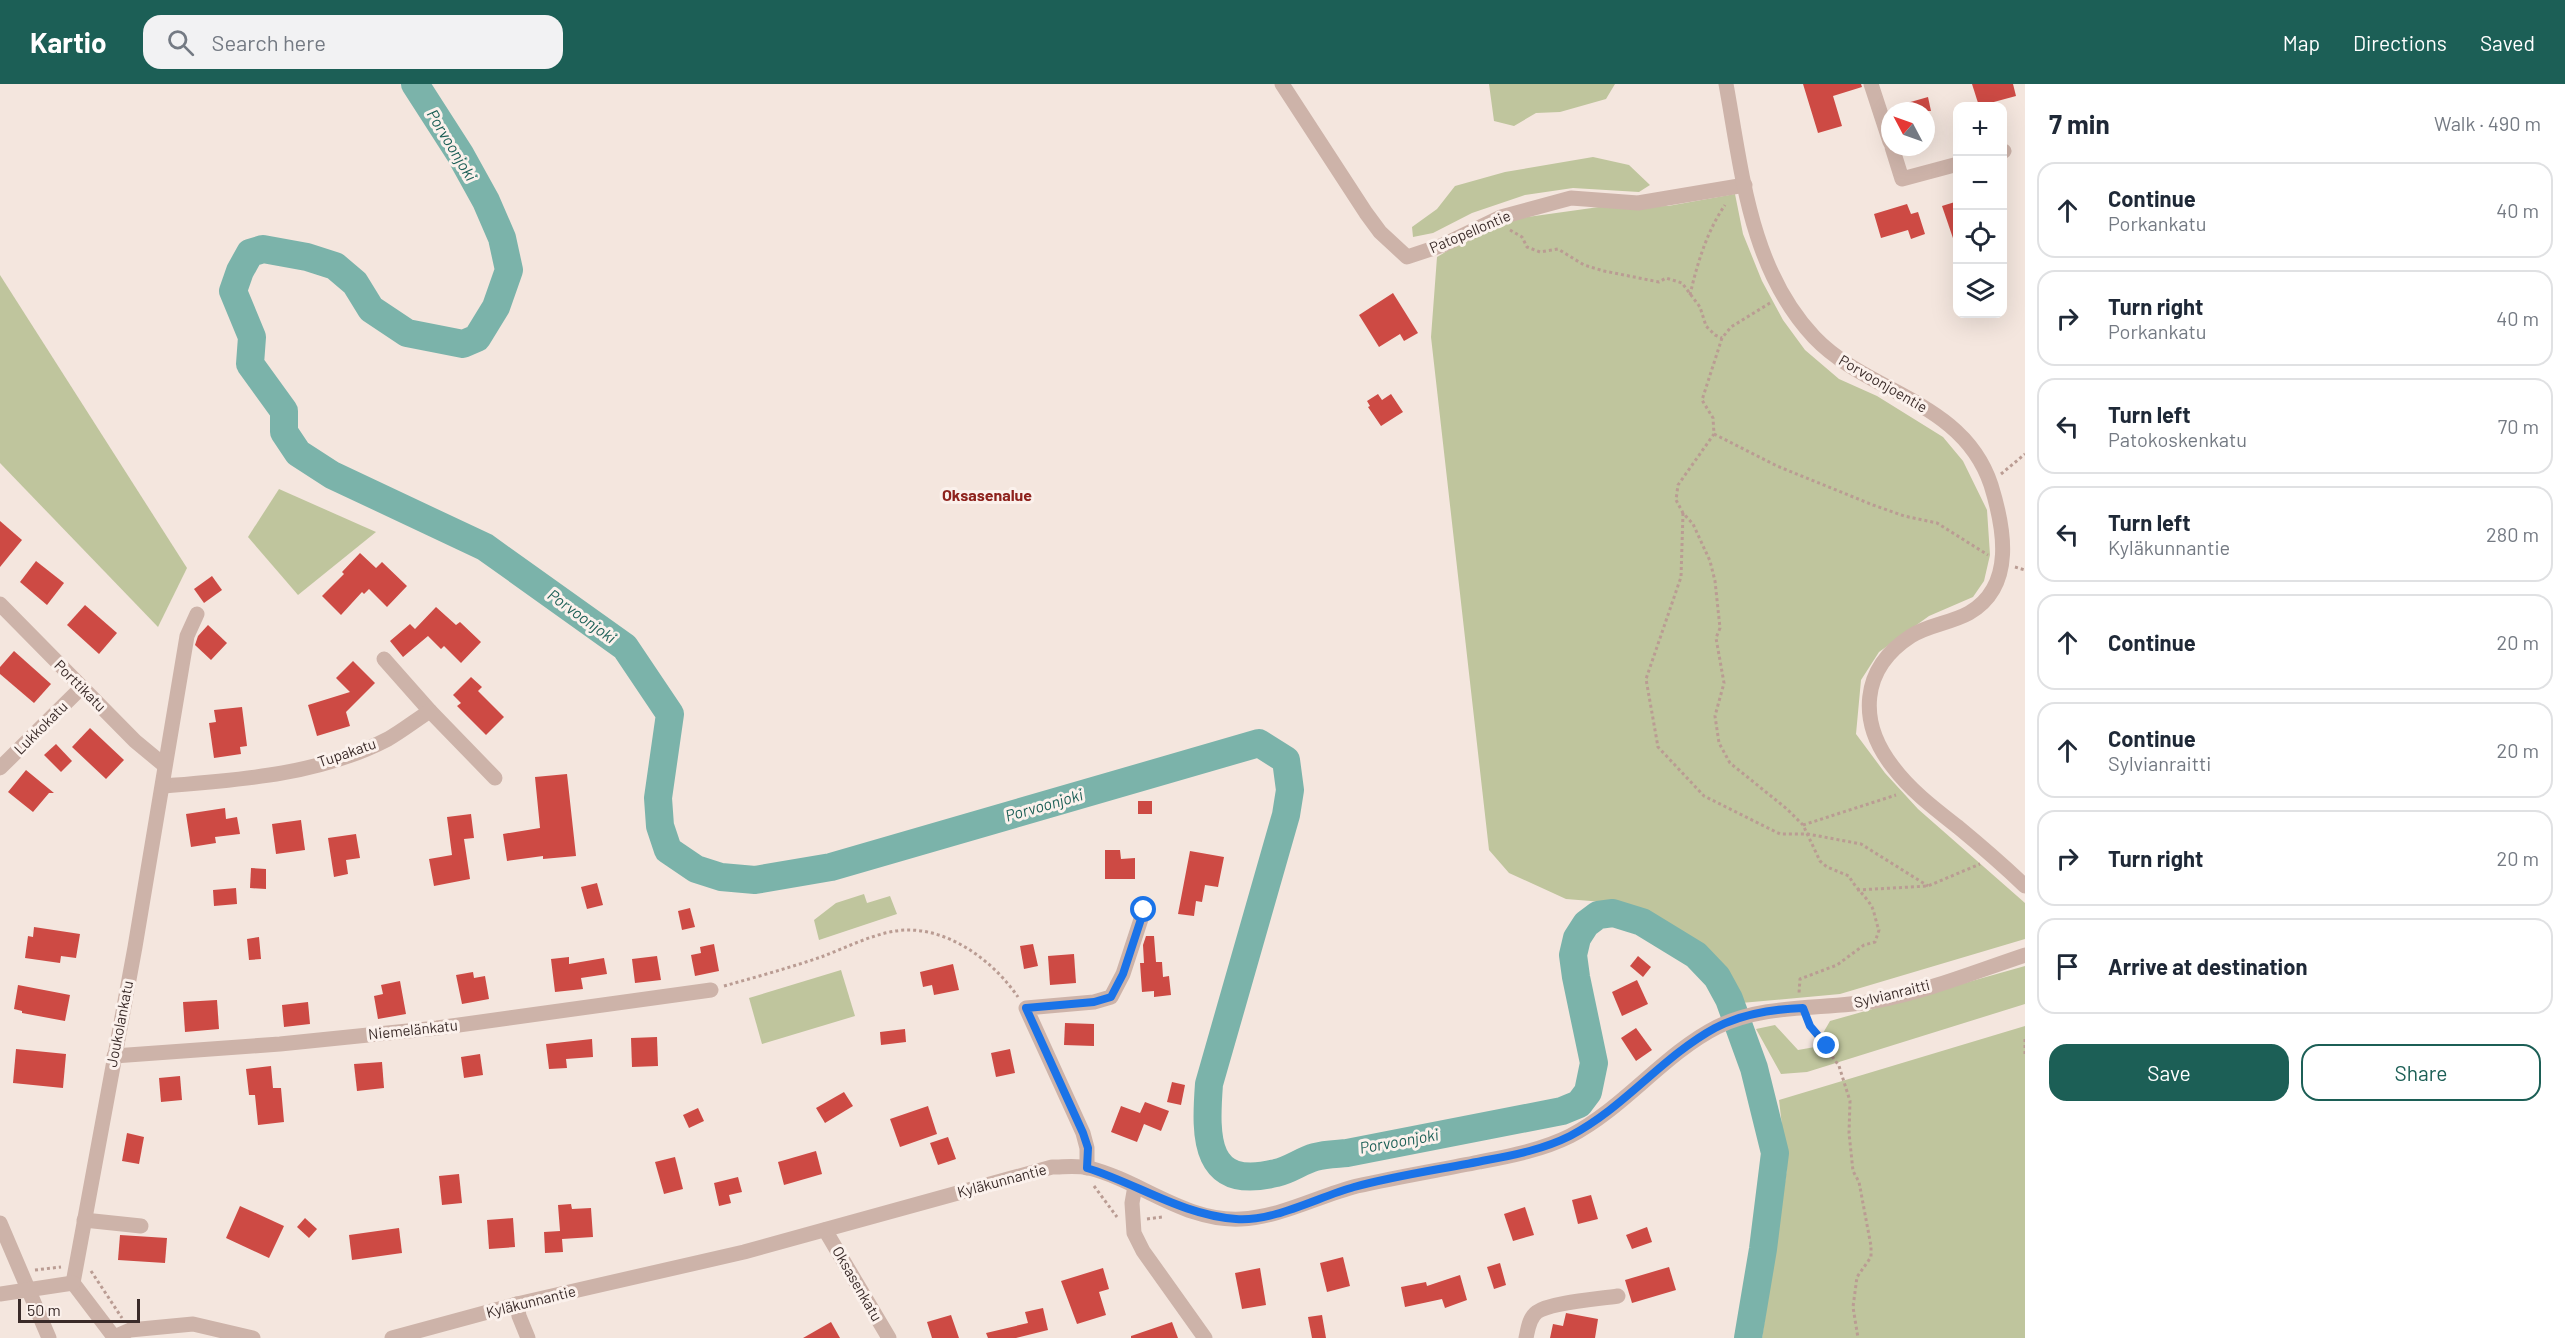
<!DOCTYPE html>
<html lang="en">
<head>
<meta charset="utf-8">
<style>
	body { margin:0; font-family:Barlow,sans-serif; background:#f2f2f3; color:#1f2937 }
	.controls { position:absolute; right:18px; top:18px; display:grid; overflow:hidden; border-radius:12px; box-shadow:0 6px 24px #0002 }
	.controls button { width:54px; height:54px; display:grid; place-items:center; padding:0; border:0; border-bottom:2px solid #e0e1e3; background:#fff; color:#1f2937; font:30px sans-serif }
	.compass { position:absolute; left:1881px; top:18px; width:54px; height:54px; border-radius:50%; background:#fff; box-shadow:0 6px 24px #0002; rotate:311deg }
	.scale { position:absolute; left:18px; bottom:15px; width:122px; box-sizing:border-box; padding-left:6px; border:3px solid #3a2b29; border-top:0; font-size:16px; line-height:21px; white-space:nowrap; color:#3a2b29; -webkit-text-stroke:4px #fbf1ec; paint-order:stroke }
	.stop { position:absolute; width:18px; height:18px; margin:-14px; border:4px solid #1a73e8; border-radius:50%; background:#fff }
	.stop.end { background:#1a73e8; border-color:#fff; box-shadow:0 2px 6px #0008 }
	.list { margin:0; padding:0; list-style:none }
	h2 { display:flex; justify-content:space-between; align-items:center; height:78px; margin:0; padding:0 24px; font-size:26px }
	h2 small { font-size:20px; font-weight:400; color:#747a83 }
	.list li { display:grid; grid-template-columns:39px 1fr auto; gap:18px; align-items:center; box-sizing:border-box; height:96px; margin:0 12px 12px; padding:0 12px; border:2px solid #e0e1e3; border-radius:18px }
	.list b { display:block; font-size:22px; white-space:nowrap }
	.list p { margin:0; font-size:20px; white-space:nowrap; color:#747a83 }
	.list em { font-size:20px; font-style:normal; color:#747a83 }
	.actions { display:flex; gap:12px; padding:18px 24px }
	.actions a { flex:1; padding:14px 0; border:2px solid #1c5f56; border-radius:18px; text-align:center; font-size:21px; color:#1c5f56 }
	.actions .main { background:#1c5f56; color:#fff }
	.icon { flex:none; width:33px; height:33px; fill:none; stroke:currentColor; stroke-width:2; stroke-linecap:round; stroke-linejoin:round }
	.map { position:relative; flex:none; width:2025px; height:1254px; overflow:hidden }
	header { display:flex; align-items:center; gap:36px; box-sizing:border-box; height:84px; padding:0 30px; background:#1c5f56; color:#fff }
	header strong { font-size:28px }
	nav { display:flex; gap:33px; margin-inline-start:auto; font-size:21px }
	.search { width:420px; height:54px; background:#f2f2f3; display:flex; align-items:center; gap:15px; box-sizing:border-box; padding:0 21px; border-radius:18px; color:#747a83; font-size:22px }
	main { display:flex }
	aside { flex:1; background:#fff }
	.map>svg:first-child { display:block }
</style>
</head>
<body>
<header>
<strong>Kartio</strong>
<div class="search"><svg class="icon" aria-label="search" viewBox="0 0 24 24"><circle cx="10" cy="10" r="6"/><path d="M15 15l6 6"/></svg>Search here</div>
<nav><a>Map</a><a>Directions</a><a>Saved</a></nav>
</header>
<main>
<div class="map">
<svg width="2025" height="1254" viewBox="0 0 2025 1254">
	<rect width="100%" height="100%" fill="#f4e6de"/>
	<g fill="#bfc59d">
		<path d="M1489 0H1615L1606 15 1560 28 1536 29 1514 42 1494 37Z"/>
		<path d="M1593 73 1629 81 1650 101 1639 108 1573 104 1525 111 1472 129 1433 149 1413 153 1412 143 1437 125 1455 102 1505 88Z"/>
		<path d="M1735 110 1743 150 1762 197 1783 236 1805 266 1839 295 1877 312 1943 353 1963 377 1987 426 1990 471 1984 497 1973 513 1929 532 1879 568 1861 596 1856 650 1885 689 1918 725 2025 819V855L1840 910 1741 919 1724 885 1689 851 1603 818 1566 815 1509 789 1489 766 1431 253 1437 173 1498 137 1599 123 1668 122Z"/>
		<path d="M0 191 187 484 158 543 0 379Z"/>
		<path d="M279 405 376 448 298 511 248 453Z"/>
		<path d="M864 810 867 819 890 812 897 830 819 856 814 836 836 819Z"/>
		<path d="M2025 882V920L1807 988 1781 990 1756 945 1775 941 1798 966 1815 963 1830 937Z"/>
		<path d="M841 886 855 932 762 960 749 914Z"/>
		<path d="M2025 942V1254H1762L1787 1084 1779 1016Z"/>
	</g>
	<g fill="none" stroke-linecap="round" stroke-linejoin="round">
		<path stroke="#7bb3aa" stroke-width="28" d="M415 0 460 70 486 117 502 154 509 186 496 223 477 254 463 260 407 249 371 225 355 199 335 182 307 173 263 165 250 169 240 187 233 207 252 253 250 280 284 327V348L298 369 332 391 485 463 625 563 670 630 658 714 660 742 668 766 696 785 721 793 755 796 831 783 1259 659 1286 676 1290 706 1286 731 1209 1000C1205 1054 1204 1107 1276 1089 1290 1086 1301 1077 1315 1073 1325 1070 1337 1070 1347 1069L1562 1027 1579 1020 1588 1008 1594 979 1576 893 1573 871 1577 854 1586 840 1598 831 1613 829 1642 838 1696 871 1717 893 1729 915 1754 984 1775 1069 1763 1165 1748 1254"/>
	</g>
	<g fill="#cd4a44">
		<path d="M1803 0H1861L1862 3 1833 12 1842 42 1818 49Z"/>
		<path d="M1972 0H2013L2016 12 1979 22Z"/>
		<path d="M1928 13 1931 27H1893V23Z"/>
		<path d="M1958 117V160H1955L1942 122Z"/>
		<path d="M1907 120 1911 130 1918 128 1925 150 1911 155 1908 146 1881 154 1874 130Z"/>
		<path d="M1393 209 1418 249 1404 257 1400 250 1379 263 1359 231Z"/>
		<path d="M1378 310 1382 316 1391 310 1403 328 1381 342 1368 323 1370 322 1367 317Z"/>
		<path d="M0 437 22 456 0 483Z"/>
		<path d="M360 469 376 484 382 478 407 502 387 523 369 505 364 510 362 508 341 531 322 512 344 490 342 488Z"/>
		<path d="M36 477 64 499 47 521 20 498Z"/>
		<path d="M212 492 222 506 204 519 194 505Z"/>
		<path d="M85 521 117 549 99 570 67 541Z"/>
		<path d="M436 523 456 541 460 538 481 558 461 579 444 562 441 565 428 552 403 573 390 557 410 540 415 545Z"/>
		<path d="M208 541 227 559 211 576 195 561 198 552Z"/>
		<path d="M14 567 51 600 34 619 0 590V583Z"/>
		<path d="M353 577 375 599 346 628 350 642 317 652 308 621 350 608 336 594Z"/>
		<path d="M471 593 482 603 478 607 504 633 486 651 457 622 461 619 453 611Z"/>
		<path d="M242 623 247 662 240 663 241 670 214 674 209 639 216 638 214 626Z"/>
		<path d="M90 644 124 676 106 695 72 663Z"/>
		<path d="M56 660 72 677 61 688 44 671Z"/>
		<path d="M26 686 54 709H49L33 728 8 708Z"/>
		<path d="M567 690 576 772 543 775V772L507 777 503 750 540 744 535 693Z"/>
		<rect x="1138" y="717" width="14" height="13"/>
		<path d="M225 724 226 735 237 733 240 750 215 753 216 759 191 763 186 730Z"/>
		<path d="M471 730 474 754 464 755 470 795 434 802 429 775 452 771 447 733Z"/>
		<path d="M301 736 305 766 276 770 272 740Z"/>
		<path d="M356 750 360 774 346 776 348 790 334 793 328 754Z"/>
		<path d="M1105 766H1120L1121 775 1135 774V795H1105Z"/>
		<path d="M1190 767 1224 773 1218 803 1205 801 1202 818 1196 817 1194 832 1178 830Z"/>
		<path d="M251 784 266 785V805L250 804Z"/>
		<path d="M597 799 603 821 587 825 581 803Z"/>
		<path d="M236 804 237 820 214 822 213 806Z"/>
		<path d="M690 824 695 843 682 846 678 827Z"/>
		<path d="M34 843 80 850 76 874 61 872 60 879 25 874 28 852 33 853Z"/>
		<path d="M1146 852H1154L1156 878H1162L1163 893 1169 892 1171 911 1154 913V907L1142 908 1140 879H1144L1143 861Z"/>
		<path d="M259 853 261 875 249 876 247 855Z"/>
		<path d="M714 860 719 887 695 892 691 871 701 869 700 863Z"/>
		<path d="M1033 860 1038 882 1024 885 1020 862Z"/>
		<path d="M1074 870 1076 899 1050 901 1048 872Z"/>
		<path d="M657 872 661 896 635 899 632 875Z"/>
		<path d="M1638 872 1651 883 1643 893 1630 882Z"/>
		<path d="M569 873V880L604 874 607 890 581 894 583 905 555 908 551 875Z"/>
		<path d="M953 880 959 906 934 911 932 901 923 903 920 888Z"/>
		<path d="M473 888 474 894 485 892 489 915 462 920 456 891Z"/>
		<path d="M1637 896 1648 920 1622 932 1612 908Z"/>
		<path d="M400 897 406 930 378 935 374 912 383 910 381 901Z"/>
		<path d="M18 901 70 911 65 937 22 929V927L14 925Z"/>
		<path d="M217 916 219 945 185 948 183 918Z"/>
		<path d="M308 918 310 940 284 943 282 921Z"/>
		<path d="M1065 939 1094 940V962L1064 961Z"/>
		<path d="M1636 944 1652 966 1636 977 1621 954Z"/>
		<path d="M905 945 906 958 881 961 880 948Z"/>
		<path d="M657 953 658 982 632 983 631 954Z"/>
		<path d="M592 955 593 973 566 975 567 984 549 985 546 960Z"/>
		<path d="M16 965 66 970 63 1004 13 999Z"/>
		<path d="M1010 965 1015 989 996 993 991 969Z"/>
		<path d="M480 970 483 991 464 994 461 973Z"/>
		<path d="M382 978 384 1004 357 1007 354 980Z"/>
		<path d="M271 982 273 1004H281L284 1038 258 1041 255 1011H249L246 985Z"/>
		<path d="M180 992 182 1016 161 1018 159 994Z"/>
		<path d="M1172 998 1185 1001 1181 1021 1167 1018Z"/>
		<path d="M844 1008 853 1022 825 1039 816 1024Z"/>
		<path d="M1145 1018 1169 1027 1161 1047 1144 1040 1137 1058 1111 1048 1121 1022 1140 1029Z"/>
		<path d="M928 1022 937 1050 900 1063 890 1035Z"/>
		<path d="M698 1024 704 1037 689 1044 683 1031Z"/>
		<path d="M127 1049 144 1053 139 1080 122 1077Z"/>
		<path d="M948 1053 956 1075 938 1081 930 1059Z"/>
		<path d="M816 1067 822 1090 784 1101 778 1078Z"/>
		<path d="M675 1073 683 1105 664 1110 655 1078Z"/>
		<path d="M459 1090 462 1119 442 1121 439 1092Z"/>
		<path d="M738 1093 742 1108 729 1111 731 1119 719 1122 714 1099Z"/>
		<path d="M1591 1111 1598 1135 1578 1140 1572 1116Z"/>
		<path d="M571 1120 572 1125 591 1124 593 1153 562 1155 563 1168 545 1169 544 1148 560 1147 558 1121Z"/>
		<path d="M240 1122 284 1142 269 1174 226 1154Z"/>
		<path d="M1525 1123 1534 1151 1513 1157 1504 1130Z"/>
		<path d="M305 1134 317 1145 309 1154 297 1143Z"/>
		<path d="M513 1134 515 1163 489 1165 487 1136Z"/>
		<path d="M1647 1143 1652 1158 1632 1165 1626 1151Z"/>
		<path d="M399 1144 402 1169 352 1176 349 1151Z"/>
		<path d="M120 1151 167 1154 165 1179 118 1176Z"/>
		<path d="M1343 1173 1350 1202 1327 1208 1320 1179Z"/>
		<path d="M1500 1179 1506 1201 1494 1205 1487 1183Z"/>
		<path d="M1669 1183 1676 1206 1632 1219 1625 1196Z"/>
		<path d="M1103 1184 1109 1205 1099 1208 1106 1231 1077 1240 1061 1197Z"/>
		<path d="M1260 1184 1266 1221 1242 1225 1235 1189Z"/>
		<path d="M1460 1191 1467 1216 1445 1224 1442 1215 1405 1223 1401 1203 1426 1198 1427 1202Z"/>
		<path d="M1043 1224 1048 1246 1016 1254H988L986 1249 1028 1239 1025 1228Z"/>
		<path d="M1566 1229 1598 1235 1595 1254H1550L1553 1240 1563 1242Z"/>
		<path d="M951 1231 959 1254H932L927 1238Z"/>
		<path d="M1322 1231 1326 1254H1312L1308 1233Z"/>
		<path d="M831 1238 840 1254H803Z"/>
		<path d="M1172 1238 1178 1254H1131V1252Z"/>
	</g>
	<g fill="none" stroke-linecap="round" stroke-linejoin="round">
		<g stroke="#ba9c93" stroke-width="3" stroke-dasharray="3 3" stroke-linecap="butt">
			<path d="M1510 146 1522 153 1527 163 1540 168 1558 165 1584 181 1604 187 1659 198 1666 194 1682 199 1700 223 1706 242 1715 251 1722 254"/>
			<path d="M1690 211C1697 180 1707 147 1725 121"/>
			<path d="M1770 219 1731 243 1722 254 1702 316 1713 334 1714 350 1678 401 1676 416 1683 429 1693 440 1710 477 1715 497 1720 544 1716 554 1724 599 1715 632 1719 659 1730 679 1787 725 1803 741 1820 777 1827 783 1849 792C1855 804 1866 812 1872 823 1875 830 1876 839 1879 846L1875 858 1864 861 1837 881 1800 895 1799 909"/>
			<path d="M1714 350 1777 382 1873 421 1904 432 1937 439 1988 471"/>
			<path d="M2001 390 2025 370"/>
			<path d="M1683 429 1681 493 1646 595 1658 663 1704 712 1780 750H1808L1861 760 1928 802"/>
			<path d="M2015 483 2025 486"/>
			<path d="M1803 741 1896 711"/>
			<path d="M1857 806 1928 802 1980 780"/>
			<path d="M724 902C756 893 789 884 821 873 848 863 880 846 908 846 952 846 994 878 1018 913"/>
			<path d="M1808 938 1839 982 1850 1017 1849 1049 1853 1087 1859 1098 1871 1162V1173L1857 1193 1853 1223 1858 1254"/>
			<path d="M2025 955V970"/>
			<path d="M1094 1102 1117 1133"/>
			<path d="M1147 1135 1162 1133"/>
			<path d="M35 1186 61 1183"/>
			<path d="M91 1187 122 1234"/>
		</g>
		<g stroke="#cdb3a9" stroke-width="15">
			<path d="M1282 0 1366 129 1380 148 1407 173 1443 161 1501 133 1571 114 1638 119 1745 101"/>
			<path d="M1726 0C1742 88 1750 185 1814 253 1868 310 1963 316 1991 401 2004 443 2016 502 1969 529 1951 539 1928 541 1911 552 1860 585 1858 638 1893 683 1911 707 1935 725 1958 743 1981 762 2003 781 2025 802"/>
			<path d="M1871 0 1890 58"/>
			<path d="M1892 63 1902 95 1958 80"/>
			<path d="M2002 68 2004 67"/>
			<path d="M0 520 135 657 164 681"/>
			<path d="M384 575 430 627"/>
			<path d="M0 684 81 604"/>
			<path d="M163 702C239 696 319 691 388 655 402 647 416 636 430 627L495 694"/>
			<path d="M114 972 280 960 437 944 711 906"/>
			<path d="M1087 1084V1064L1083 1049 1026 924 1094 918 1111 913 1123 890 1144 826"/>
			<path d="M1135 1102 1132 1119 1134 1149 1143 1167 1205 1254"/>
			<path d="M84 1136 141 1142"/>
			<path d="M0 1139 49 1254"/>
			<path d="M825 1146 889 1254"/>
			<path d="M73 1199 135 863 187 552 197 530"/>
			<path d="M73 1199 114 1253 130 1246 193 1240 253 1254"/>
			<path d="M0 1210 73 1199"/>
			<path d="M517 1220 519 1232 528 1254"/>
			<path d="M392 1254 517 1220 744 1168 1052 1083C1064 1083 1077 1081 1089 1084 1141 1097 1185 1138 1241 1135 1281 1133 1318 1112 1357 1102 1397 1093 1439 1086 1479 1078 1510 1072 1542 1066 1570 1052 1624 1024 1664 970 1717 943 1766 919 1822 926 1875 917 1925 908 1977 887 2025 871"/>
			<path d="M1526 1254C1528 1245 1529 1234 1537 1228 1551 1218 1600 1215 1618 1212"/>
		</g>
	</g>
	<g fill="none" stroke-linecap="round" stroke-linejoin="round">
		<path stroke="#1a73e8" stroke-width="8" d="M1144 826 1123 890 1111 913 1094 918 1026 924 1083 1049 1088 1064 1087 1084C1138 1100 1182 1131 1236 1135 1273 1138 1318 1113 1354 1103 1397 1091 1443 1085 1487 1076 1515 1071 1544 1065 1570 1052 1624 1024 1662 973 1715 944 1742 930 1773 925 1803 924L1810 942 1827 962"/>
	</g>
	<g text-anchor="middle" stroke-width="6" stroke-linejoin="round" paint-order="stroke">
		<g font-size="15" fill="#3a2b29" stroke="#fbf1ec">
			<text transform="translate(1470 148) rotate(-23)" y="5">Patopellontie</text>
			<text transform="translate(1883 300) rotate(30)" y="5">Porvoonjoentie</text>
			<text transform="translate(80 602) rotate(45)" y="5">Porttikatu</text>
			<text transform="translate(41 644) rotate(-45)" y="5">Lukkokatu</text>
			<text transform="translate(347 669) rotate(-19)" y="5">Tupakatu</text>
			<text transform="translate(1892 910) rotate(-14)" y="5">Sylvianraitti</text>
			<text transform="translate(120 940) rotate(-79)" y="5">Joukolankatu</text>
			<text transform="translate(413 946) rotate(-6)" y="5">Niemelänkatu</text>
			<text transform="translate(1002 1097) rotate(-15)" y="5">Kyläkunnantie</text>
			<text transform="translate(857 1200) rotate(60)" y="5">Oksasenkatu</text>
			<text transform="translate(531 1218) rotate(-14)" y="5">Kyläkunnantie</text>
		</g>
		<g font-size="16" font-style="italic" fill="#1c5f56" stroke="#fbf1ec">
			<text transform="translate(452 61) rotate(59)" y="6">Porvoonjoki</text>
			<text transform="translate(582 532) rotate(36)" y="6">Porvoonjoki</text>
			<text transform="translate(1044 721) rotate(-16)" y="6">Porvoonjoki</text>
			<text transform="translate(1399 1057) rotate(-10)" y="6">Porvoonjoki</text>
		</g>
		<g font-size="16" font-weight="bold" fill="#8e221d" stroke="#fbf1ec">
			<text x="987" y="417">Oksasenalue</text>
		</g>
	</g>
</svg>
<div class="controls">
<button>+</button>
<button>−</button>
<button><svg class="icon" aria-label="locate" viewBox="0 0 24 24"><circle cx="12" cy="12" r="6"/><path d="M12 2v4M12 18v4M2 12h4M18 12h4"/></svg></button>
<button><svg class="icon" aria-label="layers" viewBox="0 0 24 24"><path d="M12 4l9 5-9 5-9-5zM3 14l9 5 9-5"/></svg></button>
</div>
<svg class="compass" viewBox="-18 -18 36 36"><path d="M0-13l5 13h-10z" fill="#e53935"/><path d="M0 13l5-13h-10z" fill="#747a83"/></svg>
<div class="scale">50 m</div>
<div class="stop" style="left:1144px;top:826px"></div>
<div class="stop end" style="left:1827px;top:962px"></div>
</div>
<aside>
<h2>7 min<small>Walk · 490 m</small></h2>
<ul class="list">
<li><svg class="icon" aria-label="ahead" viewBox="0 0 24 24"><path d="M12 20V5M6 11l6-6 6 6"/></svg><div><b>Continue</b><p>Porkankatu</p></div><em>40 m</em></li>
<li><svg class="icon" aria-label="right" viewBox="0 0 24 24"><path d="M7 20v-9h11M14 6l5 5-5 5"/></svg><div><b>Turn right</b><p>Porkankatu</p></div><em>40 m</em></li>
<li><svg class="icon" aria-label="left" viewBox="0 0 24 24"><path d="M17 20v-9H6M10 6l-5 5 5 5"/></svg><div><b>Turn left</b><p>Patokoskenkatu</p></div><em>70 m</em></li>
<li><svg class="icon" aria-label="left" viewBox="0 0 24 24"><path d="M17 20v-9H6M10 6l-5 5 5 5"/></svg><div><b>Turn left</b><p>Kyläkunnantie</p></div><em>280 m</em></li>
<li><svg class="icon" aria-label="ahead" viewBox="0 0 24 24"><path d="M12 20V5M6 11l6-6 6 6"/></svg><div><b>Continue</b></div><em>20 m</em></li>
<li><svg class="icon" aria-label="ahead" viewBox="0 0 24 24"><path d="M12 20V5M6 11l6-6 6 6"/></svg><div><b>Continue</b><p>Sylvianraitti</p></div><em>20 m</em></li>
<li><svg class="icon" aria-label="right" viewBox="0 0 24 24"><path d="M7 20v-9h11M14 6l5 5-5 5"/></svg><div><b>Turn right</b></div><em>20 m</em></li>
<li><svg class="icon" aria-label="arrive" viewBox="0 0 24 24"><path d="M6 21V4h12l-3 4 3 4H6"/></svg><div><b>Arrive at destination</b></div></li>
</ul>
<div class="actions"><a class="main">Save</a><a>Share</a></div>
</aside>
</main>
</body>
</html>
